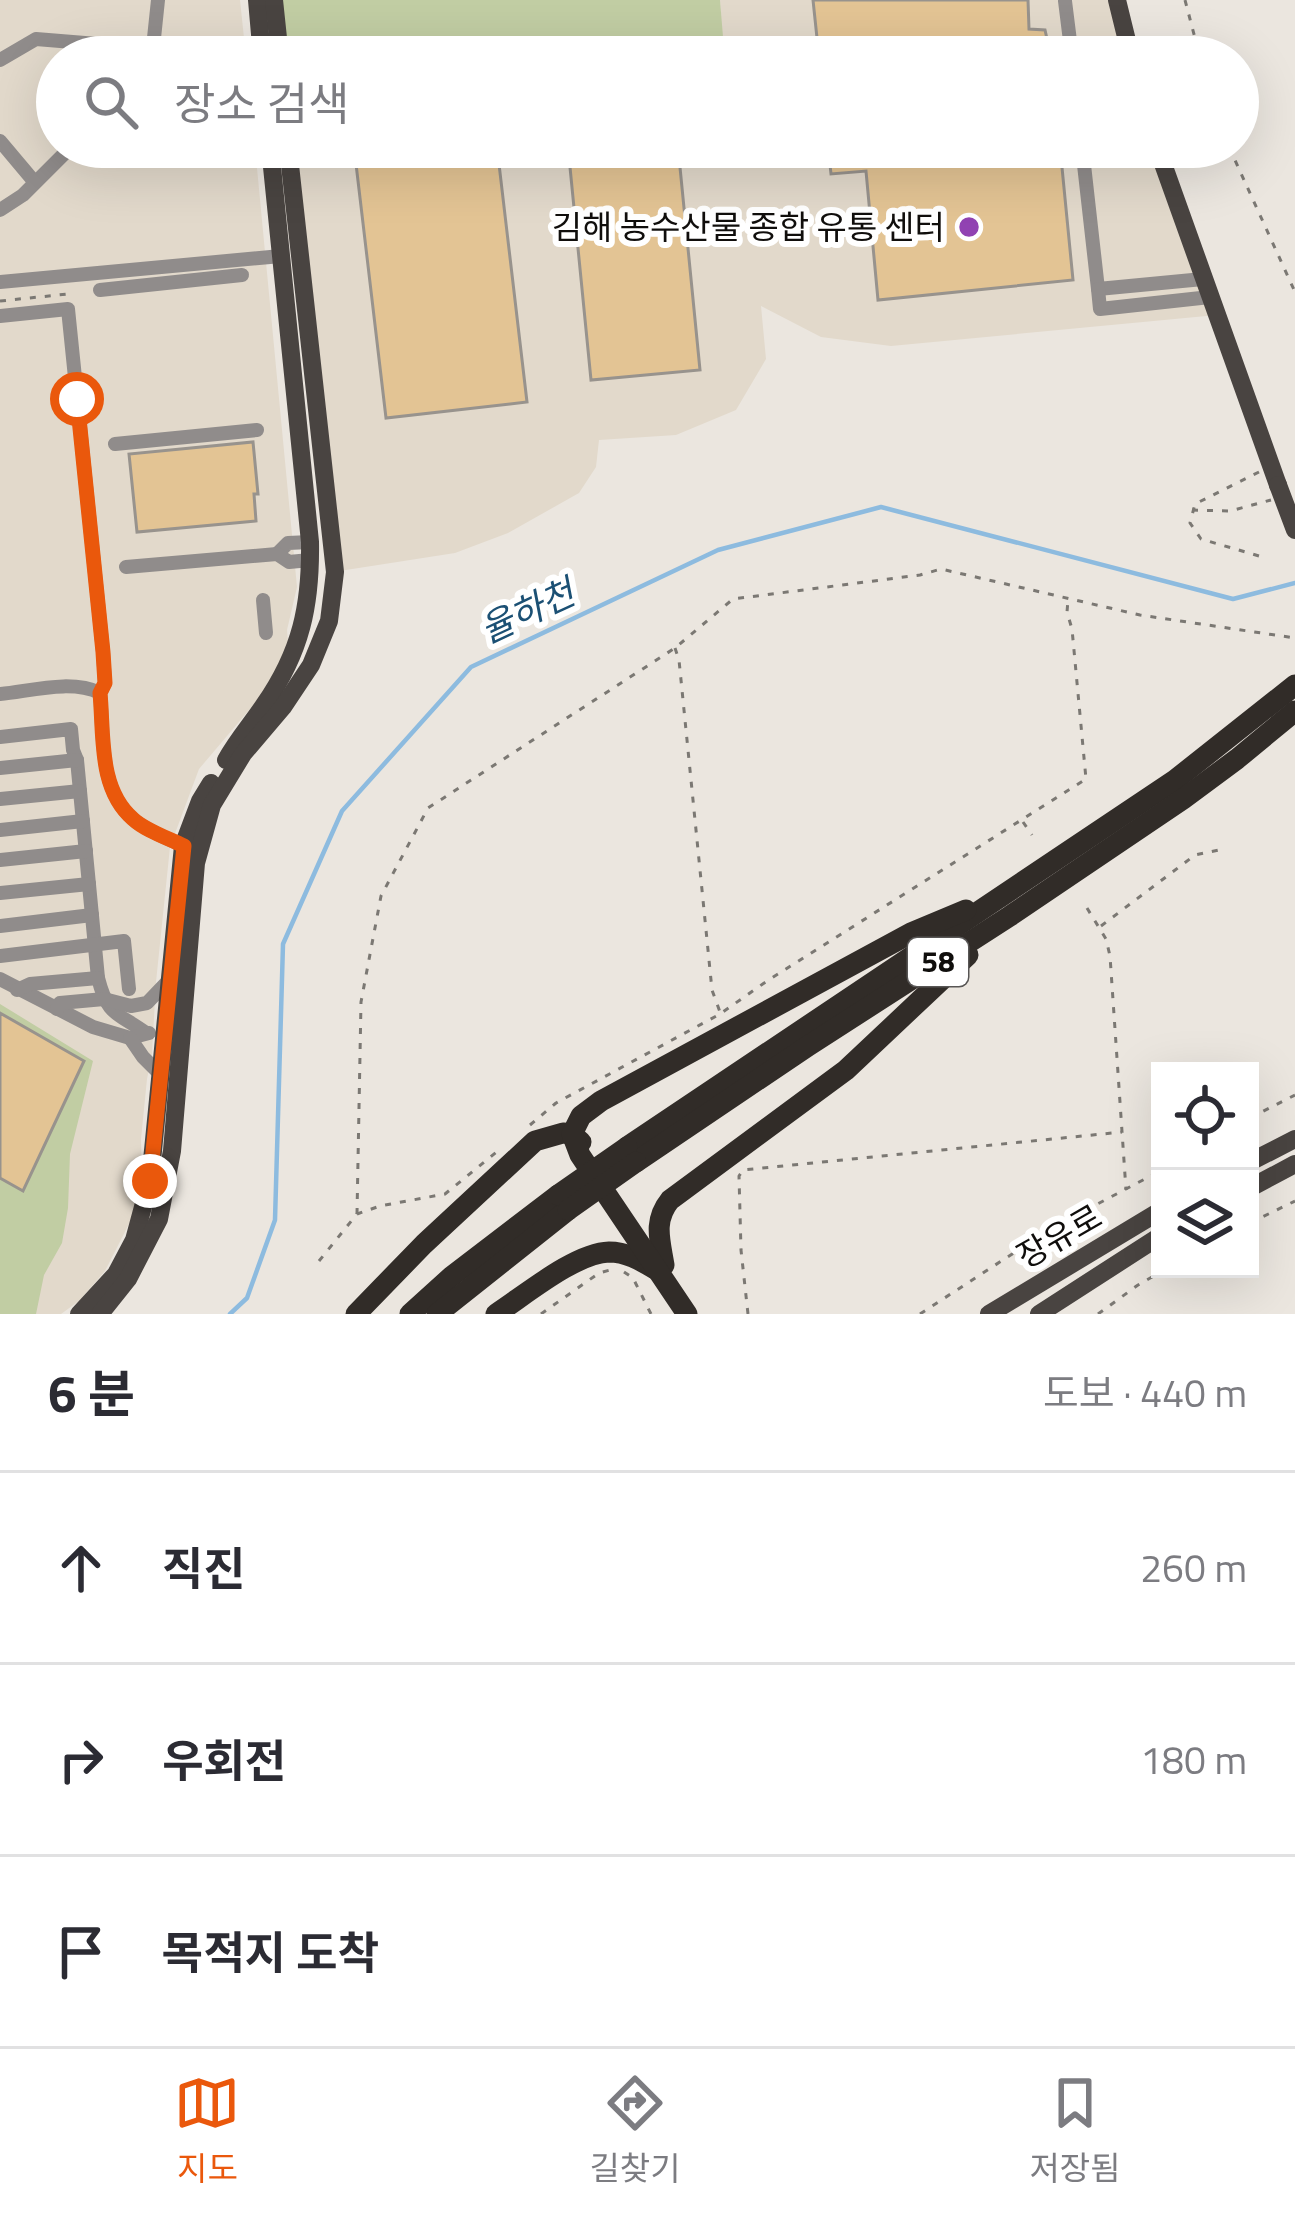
<!DOCTYPE html>
<html lang="ko">
<head>
<meta charset="utf-8">
<style>
	body { margin:0; font-family:"Titillium Web","Noto Sans KR",sans-serif; background:#f2f2f3; color:#2b2b33 }
	.controls { position:absolute; right:36px; bottom:36px; display:grid; overflow:hidden; border-radius:0px; box-shadow:0 12px 48px #0002 }
	.controls button { width:108px; height:108px; display:grid; place-items:center; padding:0; border:0; border-bottom:3px solid #e1e1e2; background:#fff; color:#2b2b33; font:60px sans-serif }
	.stop { position:absolute; width:36px; height:36px; margin:-27px; border:9px solid #ea580c; border-radius:50%; background:#fff }
	.stop.end { background:#ea580c; border-color:#fff; box-shadow:0 3px 12px #0008 }
	.list { margin:0; padding:0; list-style:none }
	h2 { display:flex; justify-content:space-between; align-items:center; height:156px; margin:0; padding:0 48px; font-size:51px }
	h2 small { font-size:39px; font-weight:400; color:#7c7c81 }
	.list li { display:grid; grid-template-columns:78px 1fr auto; gap:36px; align-items:center; box-sizing:border-box; height:192px; padding:0 48px; border-top:3px solid #e1e1e2 }
	.list b { display:block; font-size:45px; white-space:nowrap }
	.list em { font-size:39px; font-style:normal; color:#7c7c81 }
	.icon { flex:none; width:66px; height:66px; fill:none; stroke:currentColor; stroke-width:2; stroke-linecap:round; stroke-linejoin:round }
	.map { position:relative; flex:none; width:1295px; height:1314px; overflow:hidden }
	.search { position:absolute; background:#fff; box-shadow:0 12px 48px #0002; left:36px; right:36px; top:36px; height:132px; display:flex; align-items:center; gap:30px; box-sizing:border-box; padding:0 42px; border-radius:66px; color:#7c7c81; font-size:45px }
	.sheet { height:732px; background:#fff }
	nav { display:flex; justify-content:space-around; align-items:center; box-sizing:border-box; height:168px; border-top:3px solid #e1e1e2; background:#fff; font-size:33px; color:#7c7c81 }
	nav a { display:grid; justify-items:center; gap:6px }
	nav .on { color:#ea580c }
	.map>svg:first-child { display:block }
</style>
</head>
<body>
<div class="map">
<svg width="1295" height="1314" viewBox="0 0 1295 1314">
	<rect width="100%" height="100%" fill="#ebe6df"/>
	<g fill="#e2d9cb">
		<path d="M0 0H240L246 57H57V147H255L297 587 287 630 288 643 277 668 255 703 199 769 170 847 156 982 152 1054 147 1079 141 1139 142 1184 133 1216 105 1271 79 1301 61 1314H0Z"/>
		<path d="M720 0H1116L1131 57H436L722 37Z"/>
		<path d="M293 147H1157L1217 315 891 346 821 337 761 306 766 359 736 410 676 435 599 440 596 467 579 493 508 533 455 553 333 572Z"/>
	</g>
	<g fill="#c1cda3">
		<path d="M280 0H720L723 37 436 57H285Z"/>
		<path d="M0 1004 93 1061 70 1154 68 1208 62 1243 44 1275 36 1314H0Z"/>
	</g>
	<g fill="none" stroke-linecap="round" stroke-linejoin="round">
		<path stroke="#8dbbdf" stroke-width="4.5" d="M230 1314 247 1298 275 1220 283 944 342 811 471 667 718 550 881 507 1233 599 1295 583"/>
	</g>
	<g fill="#e3c494" stroke="#98938d" stroke-width="3">
		<path d="M813 0H1028L1029 29 1045 30 1051 57H819Z"/>
		<path d="M354 147H497L527 402 386 418Z"/>
		<path d="M568 147H678L700 370 591 380Z"/>
		<path d="M828 147H1060L1073 280 878 300 866 171 831 174Z"/>
		<path d="M253 442 258 494H254L256 521 137 532 129 454Z"/>
		<path d="M0 1013 84 1061 23 1191 0 1178Z"/>
	</g>
	<g fill="none" stroke-linecap="round" stroke-linejoin="round">
		<g stroke="#7b7873" stroke-width="3" stroke-dasharray="6 9" stroke-linecap="butt">
			<path d="M1185 0 1200 57"/>
			<path d="M1229 147 1295 292"/>
			<path d="M0 301 68 294"/>
			<path d="M1259 472 1195 504 1190 523 1201 539 1266 558"/>
			<path d="M1192 510 1230 511 1271 500"/>
			<path d="M675 648 679 660 712 990 720 1012"/>
			<path d="M1023 822 1032 835"/>
			<path d="M1087 908 1106 939 1110 956 1126 1190"/>
			<path d="M1101 926 1195 855 1219 850"/>
			<path d="M1250 1118 1295 1095"/>
			<path d="M530 1125 556 1103 720 1014 767 981 1086 779 1072 629 1067 612 1068 600"/>
			<path d="M357 1214 361 1002 381 896 428 808 675 648 733 599 920 575 941 569 1140 615 1295 638"/>
			<path d="M1250 1223 1295 1201"/>
			<path d="M319 1261 357 1214 380 1206 445 1194 499 1150"/>
			<path d="M624 1272 633 1278 651 1314"/>
			<path d="M541 1314 599 1273 610 1270"/>
			<path d="M748 1314 741 1250 739 1176 743 1170 1122 1132"/>
			<path d="M920 1314 1052 1228 1160 1171"/>
			<path d="M1098 1314 1138 1285 1166 1269"/>
		</g>
		<g stroke="#908c8b" stroke-width="14">
			<path d="M1065 1 1072 57"/>
			<path d="M152 57 158 0"/>
			<path d="M197 57 217 54"/>
			<path d="M0 60 36 39 97 44 143 57"/>
			<path d="M0 141 32 179"/>
			<path d="M1082 147 1098 289 1203 279"/>
			<path d="M0 210 23 195 71 147"/>
			<path d="M0 282 281 256"/>
			<path d="M1098 289 1100 309 1210 297"/>
			<path d="M100 290 242 275"/>
			<path d="M0 316 68 309 103 652 105 683 100 693C104 735 98 789 133 819 146 831 168 838 183 846"/>
			<path d="M115 444 257 430"/>
			<path d="M277 554 288 543 310 542"/>
			<path d="M126 567 277 554 289 562 310 560"/>
			<path d="M263 600 266 633"/>
			<path d="M0 694C31 691 71 679 100 693"/>
			<path d="M0 737 71 729 73 750 77 760 98 978C108 1017 117 1012 146 1033"/>
			<path d="M0 768 77 760"/>
			<path d="M0 799 80 791"/>
			<path d="M0 830 83 821"/>
			<path d="M0 860 86 851"/>
			<path d="M0 893 89 884"/>
			<path d="M0 926 92 915"/>
			<path d="M0 956 124 941 129 989"/>
			<path d="M0 979 93 1027 130 1038 149 1033"/>
			<path d="M17 990 30 984 98 978"/>
			<path d="M57 1009 60 1003 104 999 131 1006 147 1003 169 980"/>
			<path d="M130 1038 143 1057 160 1074"/>
		</g>
		<g stroke="#494441" stroke-width="18">
			<path d="M257 0 262 57"/>
			<path d="M274 0 280 57"/>
			<path d="M1117 0 1131 57"/>
			<path d="M1157 147 1278 485"/>
			<path d="M226 760C237 740 252 723 264 705 301 652 311 605 310 542L270 147"/>
			<path d="M1250 1162 1295 1139"/>
			<path d="M1250 1188 1295 1164"/>
			<path d="M79 1314 116 1274 134 1240 150 1181 183 846 200 801 211 783"/>
			<path d="M100 1314 128 1279 159 1219 172 1151 196 863 212 805 243 754 283 707 311 665 329 621 335 572 288 147"/>
			<path d="M989 1314 1160 1211"/>
			<path d="M1039 1314 1160 1236"/>
		</g>
		<g stroke="#312c28" stroke-width="21">
			<path d="M627 1147 1175 780 1295 685"/>
			<path d="M636 1162 808 1046 1010 916 1183 799 1237 759 1295 711"/>
			<path d="M664 1265C660 1240 653 1221 670 1200L846 1070 968 955"/>
			<path d="M356 1314 424 1244 535 1141 563 1133 572 1134 581 1142"/>
			<path d="M410 1314 452 1276 558 1195"/>
			<path d="M437 1314 568 1210"/>
			<path d="M496 1314C524 1296 575 1253 609 1252 626 1252 640 1260 655 1269"/>
			<path d="M687 1314 580 1155 572 1134 581 1116 601 1101 911 933 966 910"/>
		</g>
		<path stroke="#494441" stroke-width="18" d="M1278 485 1295 530"/>
		<g stroke="#312c28" stroke-width="21">
			<path d="M558 1195 627 1147"/>
			<path d="M568 1210 636 1162"/>
		</g>
	</g>
	<g fill="none" stroke-linecap="round" stroke-linejoin="round">
		<path stroke="#ea580c" stroke-width="15" d="M77 399 103 652 105 683 100 693C104 735 98 789 133 819 146 831 168 838 184 846L150 1181"/>
	</g>
	<circle fill="#9142b2" stroke="#fff" stroke-width="4.5" cx="969" cy="227" r="12"/>
	<g text-anchor="middle" stroke-width="12" stroke-linejoin="round" paint-order="stroke">
		<rect fill="#fff" stroke="#585655" stroke-width="3" x="908" y="938" width="60" height="48" rx="9"/>
		<g font-size="30" font-weight="bold" fill="#100e0c">
			<text x="938" y="972">58</text>
		</g>
		<g font-size="33" fill="#100e0c" stroke="#fff" text-anchor="end">
			<text x="945" y="239">김해 농수산물 종합 유통 센터</text>
		</g>
		<g font-size="33" fill="#100e0c" stroke="#fff">
			<text transform="translate(1059 1236) rotate(-30)" y="12">장유로</text>
		</g>
		<g font-size="36" font-style="italic" fill="#1b5074" stroke="#fff">
			<text transform="translate(527 611) rotate(-25)" y="13">율하천</text>
		</g>
	</g>
</svg>
<div class="controls">
<button><svg class="icon" aria-label="locate" viewBox="0 0 24 24"><circle cx="12" cy="12" r="6"/><path d="M12 2v4M12 18v4M2 12h4M18 12h4"/></svg></button>
<button><svg class="icon" aria-label="layers" viewBox="0 0 24 24"><path d="M12 4l9 5-9 5-9-5zM3 14l9 5 9-5"/></svg></button>
</div>
<div class="stop" style="left:77px;top:399px"></div>
<div class="stop end" style="left:150px;top:1181px"></div>
<div class="search"><svg class="icon" aria-label="search" viewBox="0 0 24 24"><circle cx="10" cy="10" r="6"/><path d="M15 15l6 6"/></svg>장소 검색</div>
</div>
<section class="sheet">
<h2>6 분<small>도보 · 440 m</small></h2>
<ul class="list">
<li><svg class="icon" aria-label="ahead" viewBox="0 0 24 24"><path d="M12 20V5M6 11l6-6 6 6"/></svg><div><b>직진</b></div><em>260 m</em></li>
<li><svg class="icon" aria-label="right" viewBox="0 0 24 24"><path d="M7 20v-9h11M14 6l5 5-5 5"/></svg><div><b>우회전</b></div><em>180 m</em></li>
<li><svg class="icon" aria-label="arrive" viewBox="0 0 24 24"><path d="M6 21V4h12l-3 4 3 4H6"/></svg><div><b>목적지 도착</b></div></li>
</ul>
</section>
<nav>
<a class="on"><svg class="icon" aria-label="map" viewBox="0 0 24 24"><path d="M3 6l6-2 6 2 6-2v14l-6 2-6-2-6 2zM9 4v14M15 6v14"/></svg>지도</a>
<a><svg class="icon" aria-label="directions" viewBox="0 0 24 24"><path d="M12 3l9 9-9 9-9-9zM9 14v-3h6M13 9l2 2-2 2"/></svg>길찾기</a>
<a><svg class="icon" aria-label="saved" viewBox="0 0 24 24"><path d="M7 4h10v16l-5-4-5 4z"/></svg>저장됨</a>
</nav>
</body>
</html>
